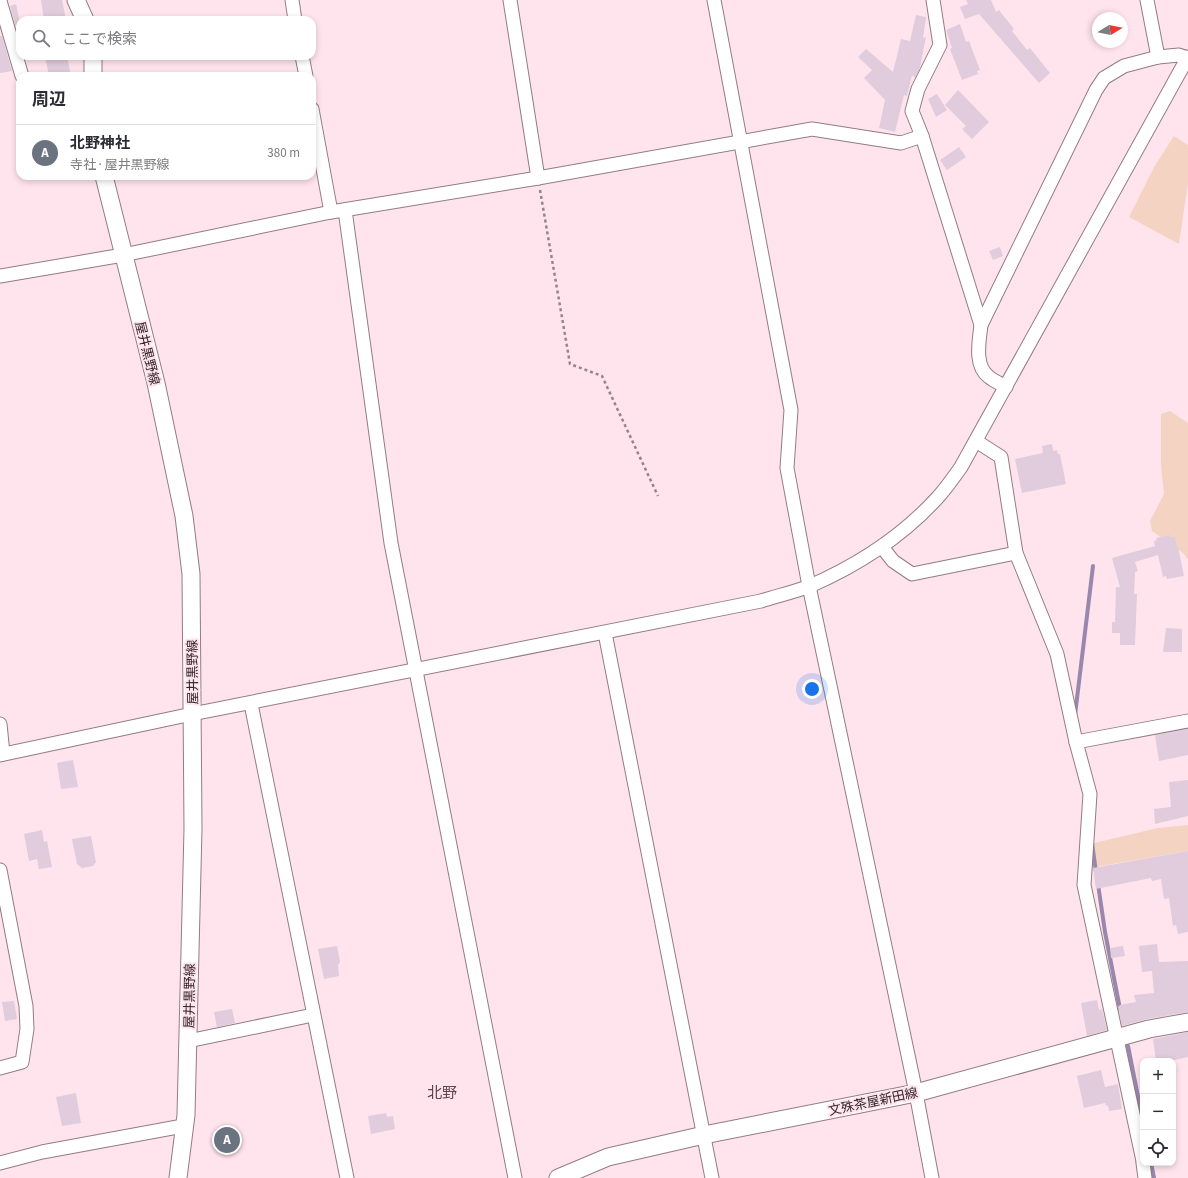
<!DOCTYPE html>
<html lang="ja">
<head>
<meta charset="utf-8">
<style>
	body { margin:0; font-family:"Source Sans 3","Noto Sans JP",sans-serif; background:#f2f2f3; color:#2b2b33 }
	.controls { position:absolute; right:12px; bottom:12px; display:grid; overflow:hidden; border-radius:8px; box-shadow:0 2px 6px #0003 }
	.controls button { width:36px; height:36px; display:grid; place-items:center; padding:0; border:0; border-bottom:1px solid #e1e1e2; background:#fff; color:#2b2b33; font:20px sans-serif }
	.compass { position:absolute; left:1092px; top:12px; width:36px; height:36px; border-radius:50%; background:#fff; box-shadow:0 2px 6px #0003; rotate:80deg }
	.you { position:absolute; left:812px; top:689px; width:14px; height:14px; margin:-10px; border:3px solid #fff; border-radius:50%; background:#1a73e8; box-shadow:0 0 0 6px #1a73e833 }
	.badge { display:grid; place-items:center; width:26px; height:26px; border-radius:50%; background:#2f6681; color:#fff; font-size:13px; font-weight:700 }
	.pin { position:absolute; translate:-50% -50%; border:2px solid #fff; box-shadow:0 1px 4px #0006 }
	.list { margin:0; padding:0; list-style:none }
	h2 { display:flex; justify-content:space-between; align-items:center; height:52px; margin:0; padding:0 16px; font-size:17px }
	h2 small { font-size:13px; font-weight:400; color:#7c7c81 }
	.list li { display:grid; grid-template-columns:26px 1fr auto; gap:12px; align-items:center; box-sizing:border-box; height:56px; padding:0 16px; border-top:1px solid #e1e1e2 }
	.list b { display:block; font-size:15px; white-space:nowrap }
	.list p { margin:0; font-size:13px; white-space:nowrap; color:#7c7c81 }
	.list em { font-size:13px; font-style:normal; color:#7c7c81 }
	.icon { flex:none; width:22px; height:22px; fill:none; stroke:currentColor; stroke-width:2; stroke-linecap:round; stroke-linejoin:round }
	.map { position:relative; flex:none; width:1188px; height:1178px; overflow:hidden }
	.search { position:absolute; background:#fff; box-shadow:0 2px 6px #0003; left:16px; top:16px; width:300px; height:44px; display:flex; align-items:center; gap:10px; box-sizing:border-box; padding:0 14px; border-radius:12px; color:#7c7c81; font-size:15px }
	.panel { position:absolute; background:#fff; box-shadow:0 2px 6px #0003; left:16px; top:72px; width:300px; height:108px; border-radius:12px }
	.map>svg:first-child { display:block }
</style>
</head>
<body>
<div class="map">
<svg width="1188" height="1178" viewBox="0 0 1188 1178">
	<rect width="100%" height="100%" fill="#ffe4ed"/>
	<g fill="#f4d3c3">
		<path d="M1174 136 1188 145V183L1179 244 1129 217 1154 167Z"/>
		<path d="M1170 411 1188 423V559L1183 553 1152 531 1150 521 1164 494 1161 465V414Z"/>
		<path d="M1188 825V851L1089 868 1090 844 1158 828Z"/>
	</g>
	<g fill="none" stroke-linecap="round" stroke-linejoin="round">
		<g stroke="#9987ad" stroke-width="4">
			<path d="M1075 715 1093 566"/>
			<path d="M1092 843 1096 872"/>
			<path d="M1098 884 1105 932 1120 1009"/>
			<path d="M1128 1046 1143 1122"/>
			<path d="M1151 1163 1154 1178"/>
		</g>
	</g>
	<g fill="#e0ccdc">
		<path d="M41 0H62L66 20H44Z"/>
		<path d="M966 0H991L996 12 999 10 1014 29 1012 31 1027 50 1030 48 1050 73 1039 83 979 14 965 19 960 7 968 4Z"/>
		<path d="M16 4 20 23 15 25 10 6Z"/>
		<path d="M916 15 926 17 923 38 926 37 920 67 915 78 912 75 907 96 904 95 895 132 879 128 885 100 864 78 872 70 858 57 866 49 893 72 901 39 910 41Z"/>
		<path d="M960 24 966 42 969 41 980 70 977 71 978 74 962 80 950 49 952 48 946 30Z"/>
		<path d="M0 36H2L12 71 0 73Z"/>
		<path d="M45 56H67L71 76H49Z"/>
		<path d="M958 90 989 122 972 139 962 129 966 126 945 105Z"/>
		<path d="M937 94 947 110 936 117 928 99Z"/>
		<path d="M959 147 966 157 947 170 940 160Z"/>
		<path d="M1000 247 1003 256 993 260 989 251Z"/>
		<path d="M1052 444 1053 451 1057 450 1058 454H1060L1066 484 1022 493 1015 459 1043 453 1042 446Z"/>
		<path d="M1170 535V537H1175L1177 547H1178L1184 576 1167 579 1166 576 1163 577 1158 555 1135 562 1138 571 1135 572 1134 594H1137L1135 645H1120V633H1112V622H1115L1116 587H1120L1112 558 1155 546 1154 541 1157 540 1156 538Z"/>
		<path d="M1166 628 1182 629V652H1163Z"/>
		<path d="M1188 729V755L1159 761 1155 735Z"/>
		<path d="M73 760 78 787 61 789 57 763Z"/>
		<path d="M1188 780V816L1155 824 1154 809 1171 807 1169 782Z"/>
		<path d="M42 830 44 842 47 841 52 867 39 869 37 859 29 861 24 834Z"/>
		<path d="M91 836 96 862 93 866 82 868 77 864 72 839Z"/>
		<path d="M1188 851V932L1178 934 1176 925 1173 926 1169 898 1164 899 1161 879 1152 881 1151 878 1096 889 1093 868Z"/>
		<path d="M1157 944 1159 962 1188 961V1012L1147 1019 1122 1026 1118 1007 1120 1005 1136 1002 1134 995 1154 993 1152 971 1142 972 1139 946Z"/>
		<path d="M337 946 340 962 338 965 339 976 324 979 318 949Z"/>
		<path d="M1123 946 1125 956 1111 958 1110 948Z"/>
		<path d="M1097 1000 1099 1010 1102 1009 1107 1030 1087 1036 1081 1003Z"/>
		<path d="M14 1001 17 1019 5 1021 2 1002Z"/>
		<path d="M232 1009 235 1023 217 1027 214 1012Z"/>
		<path d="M1188 1032V1057L1170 1061H1156L1153 1039Z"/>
		<path d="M1101 1070 1105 1087 1118 1084 1122 1109 1109 1111 1108 1105 1106 1106 1105 1103 1084 1108 1077 1076Z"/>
		<path d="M76 1093 81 1123 62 1126 56 1097Z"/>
		<path d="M386 1113 387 1117 393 1116 395 1129 371 1134 368 1116Z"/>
	</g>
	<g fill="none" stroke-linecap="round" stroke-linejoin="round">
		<defs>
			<g id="minor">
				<path d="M292 0 295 20"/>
				<path d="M510 0 538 178"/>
				<path d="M714 0 791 410 787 468 809 586 916 1093 932 1178"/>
				<path d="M933 0 940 45 918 89 912 111 922 136 981 325"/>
				<path d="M1147 0 1158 57"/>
				<path d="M0 1 22 76"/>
				<path d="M302 56 306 76"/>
				<path d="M312 109 331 212"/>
				<path d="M345 210 391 543 515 1178"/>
				<path d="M0 276 123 255 331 212 538 178 812 129 901 143 922 136"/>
				<path d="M1006 387C1001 384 994 381 989 377 974 366 979 342 981 325L1096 90 1104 78 1124 66 1158 57 1179 55 1187 58"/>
				<path d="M882 547 893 561 912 574 1016 553 1001 457 976 441"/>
				<path d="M1016 553 1057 654 1076 742 1090 794 1084 885 1143 1161"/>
				<path d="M605 633 712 1178"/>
				<path d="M251 704 347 1178"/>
				<path d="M0 724 3 754"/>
				<path d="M1076 742 1188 721"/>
				<path d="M0 755 192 714 761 601C777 596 794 592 810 586 858 565 904 535 939 496 947 487 954 477 961 467L1188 57"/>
				<path d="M0 870 26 1006 27 1029 22 1062 0 1068"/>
				<path d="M188 1041 313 1015"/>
				<path d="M0 1163 42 1152 183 1126"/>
				<path d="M1143 1163 1145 1178"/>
			</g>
			<g id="major">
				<path d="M76 0 85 20"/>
				<path d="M93 76V56"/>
				<path d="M104 176 156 383 184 516 191 574 193 829 186 1115 178 1178"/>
				<path d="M558 1178 608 1157 704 1135 916 1093 1149 1029 1188 1022"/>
			</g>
		</defs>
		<use href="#minor" stroke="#937c83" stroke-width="15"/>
		<use href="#major" stroke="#937c83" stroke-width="19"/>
		<path stroke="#96848a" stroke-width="2.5" stroke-dasharray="3 3" stroke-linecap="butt" d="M540 190 570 364 602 376 658 496"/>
		<use href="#minor" stroke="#fff" stroke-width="13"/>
		<use href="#major" stroke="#fff" stroke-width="17"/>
	</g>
	<g text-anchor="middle" stroke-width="4" stroke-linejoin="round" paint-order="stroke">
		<g font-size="13" fill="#302629" stroke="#ffe4ed">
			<text transform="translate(148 353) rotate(76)" y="5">屋井黒野線</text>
			<text transform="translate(192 672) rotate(-91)" y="5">屋井黒野線</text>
			<text transform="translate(189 996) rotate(-89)" y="5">屋井黒野線</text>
			<text transform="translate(873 1101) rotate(-12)" y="5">文殊茶屋新田線</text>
		</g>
		<g font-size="15" fill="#5b464d" stroke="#ffe4ed">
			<text x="442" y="1098">北野</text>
		</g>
	</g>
</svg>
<div class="controls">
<button>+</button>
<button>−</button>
<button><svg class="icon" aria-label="locate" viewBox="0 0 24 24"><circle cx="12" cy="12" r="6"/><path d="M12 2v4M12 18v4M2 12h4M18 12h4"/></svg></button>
</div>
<svg class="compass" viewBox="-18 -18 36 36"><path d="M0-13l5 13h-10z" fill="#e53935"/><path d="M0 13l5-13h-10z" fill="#7c7c81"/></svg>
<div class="you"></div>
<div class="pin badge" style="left:227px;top:1140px;background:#6b7280">A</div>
<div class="search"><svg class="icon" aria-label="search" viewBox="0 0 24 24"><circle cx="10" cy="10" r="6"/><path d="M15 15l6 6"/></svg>ここで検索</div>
<section class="panel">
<h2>周辺<small></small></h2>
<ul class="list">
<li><span class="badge" style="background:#6b7280">A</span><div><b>北野神社</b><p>寺社 · 屋井黒野線</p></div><em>380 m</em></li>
</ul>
</section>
</div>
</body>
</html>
